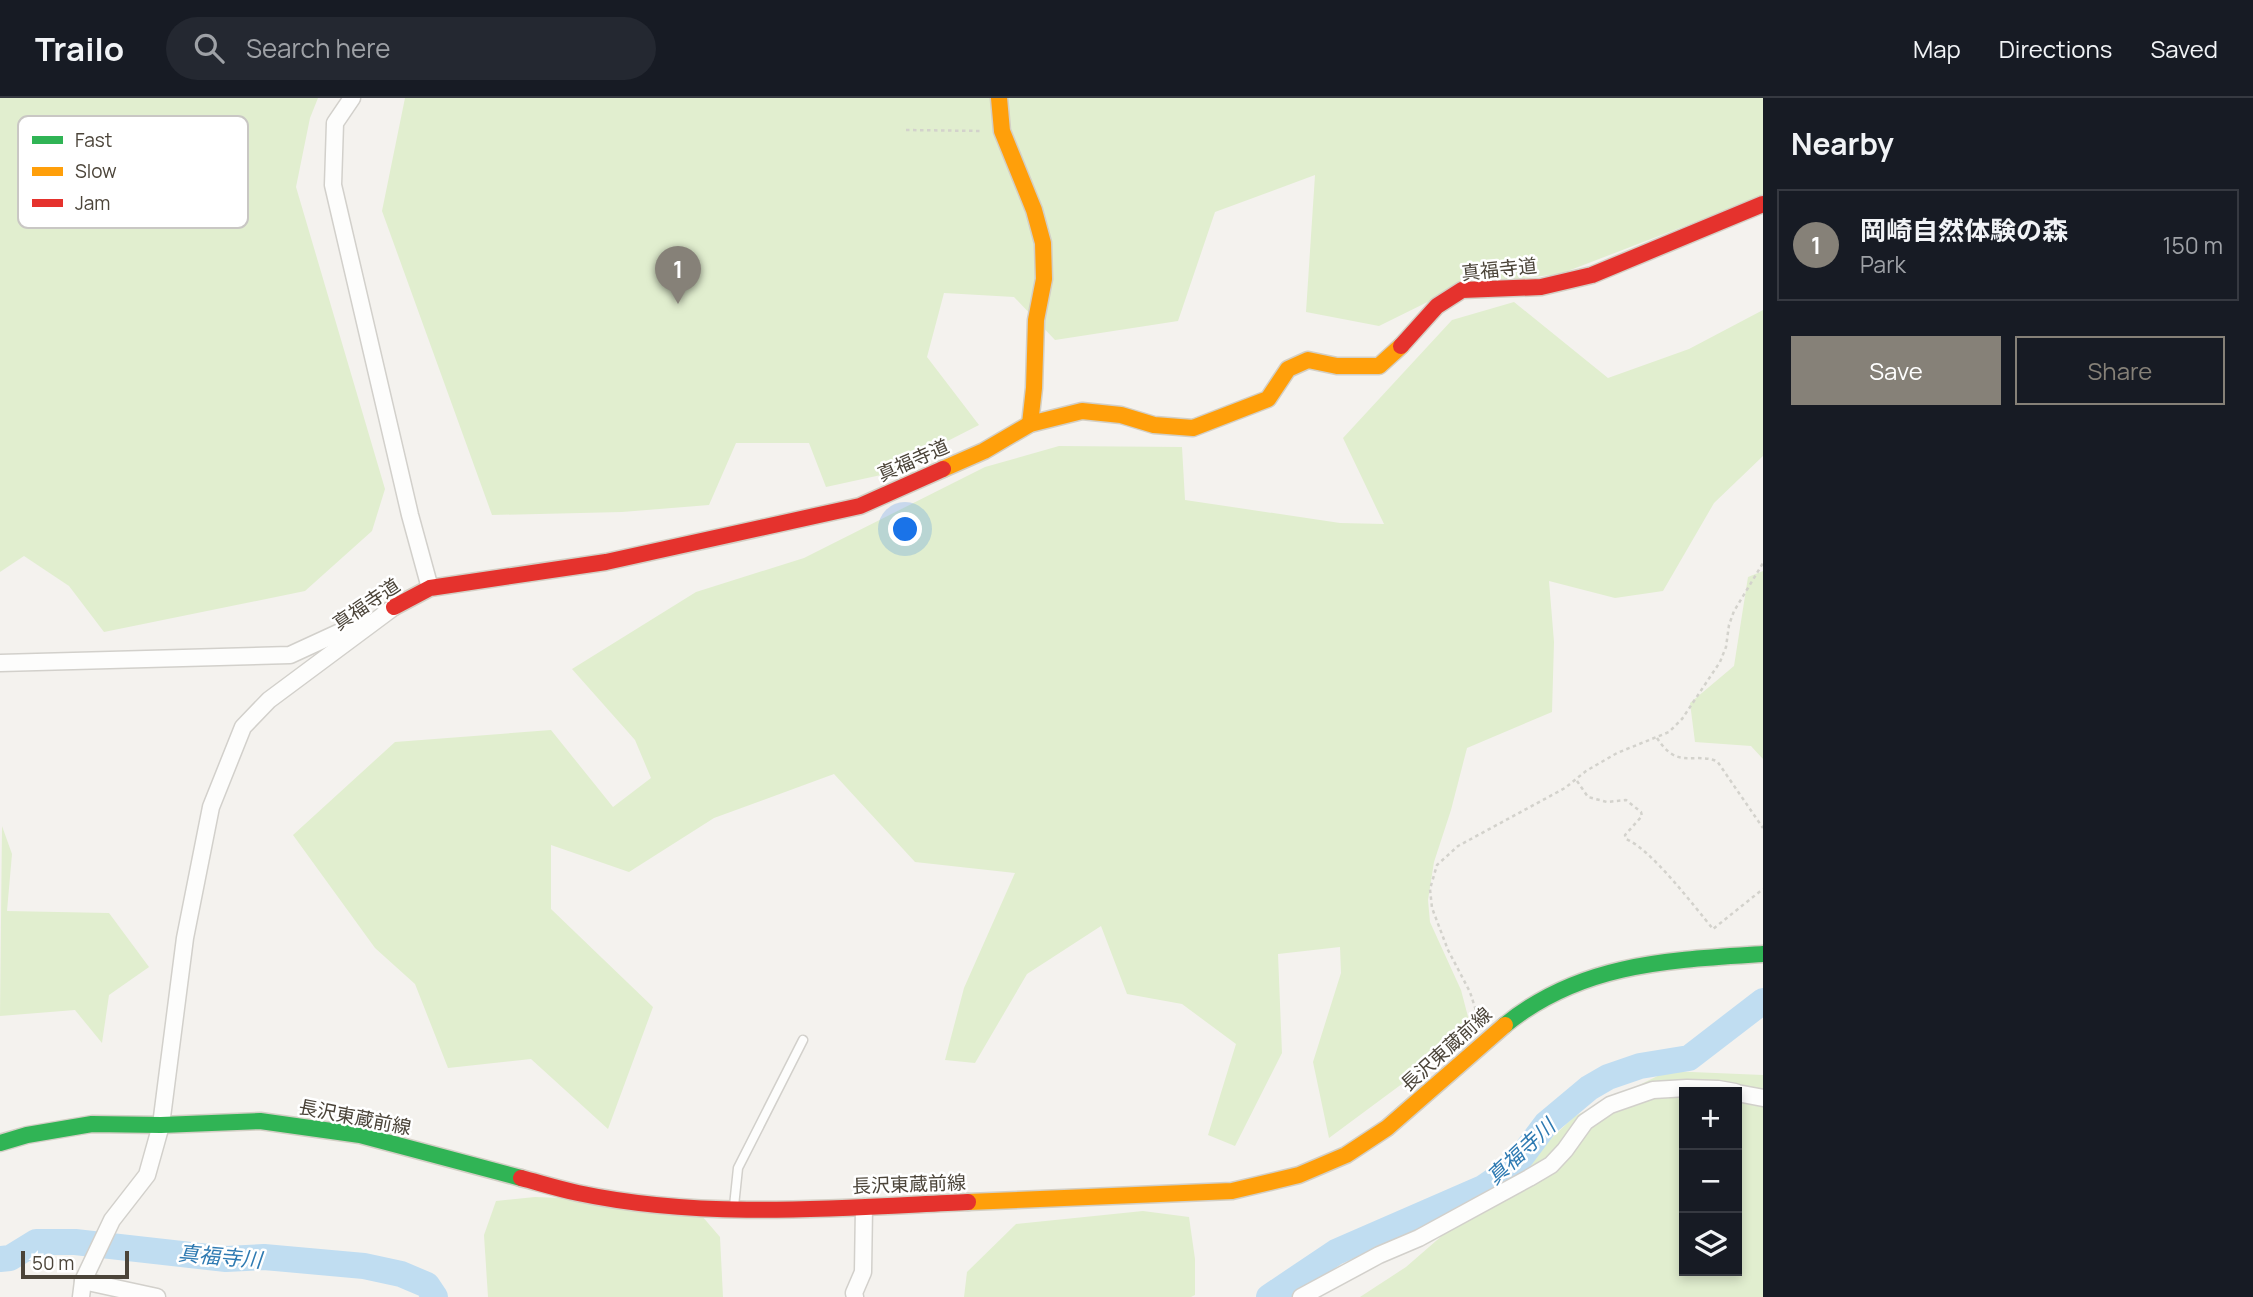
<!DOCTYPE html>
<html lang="en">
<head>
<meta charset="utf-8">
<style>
	body { margin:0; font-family:Manrope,"Noto Sans JP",sans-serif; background:#242831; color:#f1f3f6 }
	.controls { position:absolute; right:21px; bottom:21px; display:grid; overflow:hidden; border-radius:0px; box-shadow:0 4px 10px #0003 }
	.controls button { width:63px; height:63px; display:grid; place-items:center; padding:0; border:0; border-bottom:2px solid #363941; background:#171b24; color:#f1f3f6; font:35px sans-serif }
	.scale { position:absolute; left:21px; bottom:18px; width:108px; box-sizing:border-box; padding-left:7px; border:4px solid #4b4439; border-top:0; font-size:19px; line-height:24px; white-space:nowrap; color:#4b4439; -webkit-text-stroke:5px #fff; paint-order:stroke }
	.you { position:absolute; left:906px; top:432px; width:24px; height:24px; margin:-18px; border:5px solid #fff; border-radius:50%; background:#1a73e8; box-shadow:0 0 0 10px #1a73e833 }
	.badge { display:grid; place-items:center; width:46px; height:46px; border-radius:50%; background:#868178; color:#fff; font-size:23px; font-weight:700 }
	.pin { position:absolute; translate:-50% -58px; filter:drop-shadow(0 2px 4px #0008) }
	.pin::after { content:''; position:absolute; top:37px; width:24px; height:21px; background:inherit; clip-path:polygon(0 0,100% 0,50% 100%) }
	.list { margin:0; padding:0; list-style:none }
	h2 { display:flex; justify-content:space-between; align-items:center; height:91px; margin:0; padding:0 28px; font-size:30px }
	h2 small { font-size:23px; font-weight:400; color:#9ea1a6 }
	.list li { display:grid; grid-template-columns:46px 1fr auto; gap:21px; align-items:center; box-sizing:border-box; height:112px; margin:0 14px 14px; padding:0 14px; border:2px solid #363941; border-radius:0px }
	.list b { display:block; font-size:26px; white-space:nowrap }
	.list p { margin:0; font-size:23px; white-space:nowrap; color:#9ea1a6 }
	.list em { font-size:23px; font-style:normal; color:#9ea1a6 }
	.actions { display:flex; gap:14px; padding:21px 28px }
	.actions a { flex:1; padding:16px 0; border:2px solid #868178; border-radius:0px; text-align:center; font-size:24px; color:#868178 }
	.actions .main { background:#868178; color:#fff }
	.icon { flex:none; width:38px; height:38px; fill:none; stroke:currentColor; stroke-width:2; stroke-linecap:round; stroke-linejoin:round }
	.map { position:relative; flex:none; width:1763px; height:1199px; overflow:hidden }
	header { display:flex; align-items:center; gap:42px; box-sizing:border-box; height:98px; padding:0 35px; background:#171b24; border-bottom:2px solid #363941 }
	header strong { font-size:33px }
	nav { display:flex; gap:38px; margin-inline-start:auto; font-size:24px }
	.search { width:490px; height:63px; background:#242831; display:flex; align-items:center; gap:18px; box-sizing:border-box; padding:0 24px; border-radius:38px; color:#9ea1a6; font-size:26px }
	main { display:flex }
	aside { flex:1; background:#171b24 }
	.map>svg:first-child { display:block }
</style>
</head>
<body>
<header>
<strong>Trailo</strong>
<div class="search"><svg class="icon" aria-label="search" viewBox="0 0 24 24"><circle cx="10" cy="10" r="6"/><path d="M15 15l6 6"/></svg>Search here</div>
<nav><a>Map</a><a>Directions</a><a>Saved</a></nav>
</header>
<main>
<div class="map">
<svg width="1763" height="1199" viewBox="0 0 1763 1199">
	<rect width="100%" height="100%" fill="#f4f2ee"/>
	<g fill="#e1eecf" fill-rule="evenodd">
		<path d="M0 0H318L310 20 296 89 385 391 372 433 305 493 104 534 69 488 24 458 0 474Z"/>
		<path d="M405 0H1763V98L1560 176 1462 187 1379 228 1306 214 1315 77 1215 114 1178 223 1055 242 1014 199 944 195 927 259 979 327 881 377 826 389 809 345H736L709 407 622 414 492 417 382 113Z"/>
		<path d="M1514 204 1608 280 1689 251 1763 212V358L1714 405 1663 493 1615 500 1549 483 1554 544 1552 614 1467 650 1451 712 1434 764 1428 802 1430 824 1461 892 1472 934 1329 1040 1313 964 1341 875 1340 849 1278 856 1282 955 1235 1048 1208 1037 1236 946 1182 906 1127 896 1101 828 1027 876 975 965 945 962 964 890 1015 775 915 764 834 676 714 720 629 774 551 747V811L653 909 608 1031 531 961 448 970 415 886 375 850 293 737 395 644 551 632 613 709 651 680 635 642 572 571 696 494 804 460 985 369 1059 348 1182 349 1185 402 1340 425 1384 426 1343 340 1452 222Z"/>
		<path d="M1763 473V661L1751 648 1695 644 1690 605 1734 568 1748 479Z"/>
		<path d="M2 728 12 756 7 813 109 815 149 869 109 897 102 945 75 912 0 918Z"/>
		<path d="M1668 973 1763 977V1199H1360L1406 1169 1513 1076 1575 1018ZM1684 994H1737V1173H1684Z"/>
		<path d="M535 1099 639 1103 702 1118 720 1139 723 1199H488L484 1137 496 1103Z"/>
		<path d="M1143 1113 1189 1119 1195 1161V1197L1191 1199H964L967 1174 1016 1126Z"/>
	</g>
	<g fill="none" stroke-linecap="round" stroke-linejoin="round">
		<g stroke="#c0ddf1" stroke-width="26">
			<path d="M0 1161 10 1160 36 1144H75L226 1161 264 1159 364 1168 401 1176 427 1187 435 1199"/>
			<path d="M1269 1199 1336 1154 1483 1090 1502 1077 1522 1058 1546 1026 1589 990 1608 979 1640 968 1689 960 1763 903"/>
		</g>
		<defs>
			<path id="lane" d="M734 1108 738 1070 803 942"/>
			<g id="street">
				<path d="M352 0 335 25 333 87 410 417 430 490"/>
				<path d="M0 565 290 557 364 523"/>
				<path d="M1737 995 1763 1000"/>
				<path d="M83 1183 157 1199"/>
				<path d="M81 1199 83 1183 112 1122 147 1077 161 1027 185 840 211 709 243 629 269 602 394 509"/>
				<path d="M855 1199 854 1195 863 1174 864 1109"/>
				<path d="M1301 1199 1379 1157 1419 1140 1529 1080 1551 1067 1565 1052 1585 1024 1610 1007 1653 992 1687 990 1718 991 1735 994"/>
			</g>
			<g id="fast">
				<path d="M1505 927C1581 865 1669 862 1763 856"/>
				<path d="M0 1045 27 1037 92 1026 161 1027 260 1023 360 1037 521 1080"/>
			</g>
			<g id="slow">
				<path d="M999 0 1002 33 1034 112 1043 145 1044 181 1036 222 1034 290 1030 326"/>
				<path d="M943 371 984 353 1030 326 1082 313 1121 317 1154 327 1193 330 1268 301 1288 271 1308 262 1337 268H1379L1401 248"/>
				<path d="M968 1104 1232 1093 1299 1077 1346 1057 1387 1030 1505 927"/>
			</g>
			<g id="jam">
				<path d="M1401 248 1437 208 1462 192 1541 189 1592 177 1763 106"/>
				<path d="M394 509 430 490 606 464 860 408 943 371"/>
				<path d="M521 1080C540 1085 559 1091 578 1095 705 1122 839 1110 968 1104"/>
			</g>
		</defs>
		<use href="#lane" stroke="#d2d0cb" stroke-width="11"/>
		<use href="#street" stroke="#d2d0cb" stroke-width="19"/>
		<use href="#fast" stroke="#d3cfc5" stroke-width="19"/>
		<use href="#slow" stroke="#d3cfc5" stroke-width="19"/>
		<use href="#jam" stroke="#d3cfc5" stroke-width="19"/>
		<g stroke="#d3d2cc" stroke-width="2.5" stroke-dasharray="3.5 3.5" stroke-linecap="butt">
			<path d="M906 32 983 33"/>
			<path d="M1657 640C1678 672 1691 654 1717 663L1763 730"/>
			<path d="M1577 683 1588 699 1607 704 1626 702 1641 714 1642 718 1625 737 1626 741C1651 751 1694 808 1713 831L1763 791"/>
			<path d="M1480 925 1470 894 1448 852 1432 810 1430 791 1437 767 1458 748 1565 690 1586 673 1617 655 1669 634 1682 621 1720 564 1726 549 1729 527 1734 513 1763 465"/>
		</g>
		<use href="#lane" stroke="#fdfdfc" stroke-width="8"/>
		<use href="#street" stroke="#fdfdfc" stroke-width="16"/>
		<use href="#fast" stroke="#30b455" stroke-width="16"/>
		<use href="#slow" stroke="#ff9f0a" stroke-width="16"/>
		<use href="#jam" stroke="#e5322d" stroke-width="16"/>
	</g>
	<g text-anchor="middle" stroke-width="5" stroke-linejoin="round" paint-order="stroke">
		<g font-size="19" fill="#4b4439" stroke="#fff">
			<text transform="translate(1499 171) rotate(-6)" y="7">真福寺道</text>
			<text transform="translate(913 362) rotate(-24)" y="7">真福寺道</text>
			<text transform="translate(366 506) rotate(-34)" y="7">真福寺道</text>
			<text transform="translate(1446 951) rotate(-42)" y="7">長沢東蔵前線</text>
			<text transform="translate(355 1019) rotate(11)" y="7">長沢東蔵前線</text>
			<text transform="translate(909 1086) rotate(-2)" y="7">長沢東蔵前線</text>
		</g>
		<g font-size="21" font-style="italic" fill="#2e7ab2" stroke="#fff">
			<text transform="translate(1521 1054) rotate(-43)" y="7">真福寺川</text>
			<text transform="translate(220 1159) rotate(5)" y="7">真福寺川</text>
		</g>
	</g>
	<rect x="18" y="18" width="230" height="112" rx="10" fill="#fff" stroke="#c9c7c4" stroke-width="2"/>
	<rect x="32" y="38" width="31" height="8" fill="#30b455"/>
	<rect x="32" y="69" width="31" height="9" fill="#ff9f0a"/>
	<rect x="32" y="101" width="31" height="8" fill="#e5322d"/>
	<g font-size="19" fill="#4b4439">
		<text x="75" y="49">Fast</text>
		<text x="75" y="80">Slow</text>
		<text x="75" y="112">Jam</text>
	</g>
</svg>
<div class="controls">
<button>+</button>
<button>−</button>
<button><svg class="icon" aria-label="layers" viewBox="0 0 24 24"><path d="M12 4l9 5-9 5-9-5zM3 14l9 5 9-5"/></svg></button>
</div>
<div class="scale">50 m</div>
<div class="you"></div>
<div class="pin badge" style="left:678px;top:206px">1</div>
</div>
<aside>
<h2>Nearby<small></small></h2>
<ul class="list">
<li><span class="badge">1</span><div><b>岡崎自然体験の森</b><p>Park</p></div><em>150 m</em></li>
</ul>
<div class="actions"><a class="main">Save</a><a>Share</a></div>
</aside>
</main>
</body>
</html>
